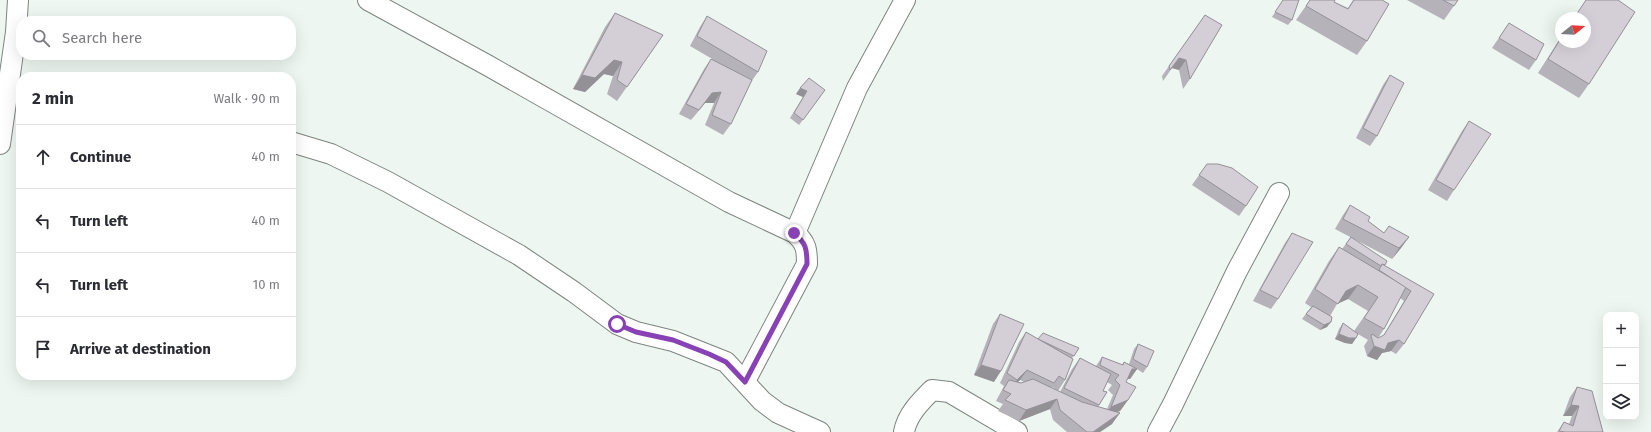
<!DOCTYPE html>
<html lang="en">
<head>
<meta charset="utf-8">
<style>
	body { margin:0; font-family:"Fira Sans",sans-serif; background:#f7f7f7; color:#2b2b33 }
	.controls { position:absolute; right:12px; bottom:12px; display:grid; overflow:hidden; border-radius:8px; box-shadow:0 4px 16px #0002 }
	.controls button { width:36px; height:36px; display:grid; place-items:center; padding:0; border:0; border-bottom:1px solid #e1e1e2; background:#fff; color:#2b2b33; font:20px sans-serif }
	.compass { position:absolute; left:1555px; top:12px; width:36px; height:36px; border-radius:50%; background:#fff; box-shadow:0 4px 16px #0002; rotate:72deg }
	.stop { position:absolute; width:12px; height:12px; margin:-9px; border:3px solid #8842b6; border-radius:50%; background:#fff }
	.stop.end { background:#8842b6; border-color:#fff; box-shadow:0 1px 4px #0008 }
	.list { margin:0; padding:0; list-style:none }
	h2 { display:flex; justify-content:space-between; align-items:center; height:52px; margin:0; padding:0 16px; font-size:17px }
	h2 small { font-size:13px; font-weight:400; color:#7c7c81 }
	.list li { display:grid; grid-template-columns:26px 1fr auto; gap:12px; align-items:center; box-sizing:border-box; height:64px; padding:0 16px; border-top:1px solid #e1e1e2 }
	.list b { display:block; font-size:15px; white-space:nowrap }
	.list em { font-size:13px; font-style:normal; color:#7c7c81 }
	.icon { flex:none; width:22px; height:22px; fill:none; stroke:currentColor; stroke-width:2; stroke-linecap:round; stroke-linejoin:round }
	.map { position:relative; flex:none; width:1651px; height:432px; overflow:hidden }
	.search { position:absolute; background:#fff; box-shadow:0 4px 16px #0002; left:16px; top:16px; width:280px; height:44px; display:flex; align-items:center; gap:10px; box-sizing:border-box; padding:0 14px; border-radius:16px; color:#7c7c81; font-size:15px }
	.panel { position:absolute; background:#fff; box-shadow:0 4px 16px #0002; left:16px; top:72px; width:280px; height:308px; border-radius:16px }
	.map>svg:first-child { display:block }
</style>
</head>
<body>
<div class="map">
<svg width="1651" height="432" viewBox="0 0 1651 432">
	<rect width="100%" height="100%" fill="#edf6f0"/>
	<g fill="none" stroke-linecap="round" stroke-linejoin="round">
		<defs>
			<g id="minor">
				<path d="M368 0 487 65 729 202 795 233C806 243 807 249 807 264L745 381"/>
				<path d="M291 142 331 154 388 182 519 255 574 292 617 324 636 332 673 341 726 362 762 401 778 413 820 432"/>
				<path d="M0 144 16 32 18 0"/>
				<path d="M795 233 857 88 905 0"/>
				<path d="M904 432C907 415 920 402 932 390L949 392 1017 432"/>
				<path d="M1158 432 1173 404 1237 271 1279 193"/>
			</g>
		</defs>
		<use href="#minor" stroke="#7e8580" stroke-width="22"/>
		<use href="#minor" stroke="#fff" stroke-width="20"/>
	</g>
	<g fill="#b6b2b9" fill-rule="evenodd">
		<path d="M1283 0 1292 20 1288 25 1272 17Z"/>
		<path d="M1310 0 1334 2 1348 8 1353 0H1382L1367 41 1357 55 1296 20Z"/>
		<path d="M1407 0H1458L1444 20Z"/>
		<path d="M1586 0H1618L1589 84 1579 98 1538 73 1561 37V42L1585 18H1574Z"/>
		<path d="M615 13 663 35 617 101 607 94 613 76 604 74 585 92 573 89 605 27Z"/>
		<path d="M1205 15 1190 79 1183 89 1179 70 1172 68 1163 81 1162 76Z"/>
		<path d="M707 16 758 72 751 82 731 124 723 135 705 125 714 103H705L691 120 679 114 704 69 711 59 714 60 690 46 700 27Z"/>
		<path d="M1509 23 1536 60 1529 70 1492 48Z"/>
		<path d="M1390 75 1377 136 1370 146 1356 138 1383 85Z"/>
		<path d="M825 90 799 125 790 118 803 97 796 94Z"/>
		<path d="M1469 121 1454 190 1447 201 1428 190 1462 131Z"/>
		<path d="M1207 164 1246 206 1239 216 1192 185Z"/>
		<path d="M1350 205 1368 221 1384 233 1409 237 1401 248 1392 259 1335 229 1343 215Z"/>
		<path d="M1292 233 1278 299 1271 309 1253 301 1285 243Z"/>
		<path d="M1351 237 1385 266 1434 294 1404 344 1396 354 1391 351 1382 353 1377 360 1367 356 1364 346 1368 340 1358 334 1356 338 1352 344 1345 343 1335 339 1339 329 1343 323 1354 331 1368 311 1348 299 1337 304 1330 316 1327 327 1320 330 1302 319 1311 307 1305 303 1329 261 1339 247 1342 249ZM1400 298 1404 301 1383 336 1378 338 1384 329Z"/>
		<path d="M1000 314 994 382 974 375 993 324Z"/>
		<path d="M1026 332 1038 339 1079 348 1072 358 1065 380 1058 391 1052 387 1051 388 1060 392 1072 369 1080 358 1096 366 1102 357 1122 365 1124 362 1129 364 1134 349 1138 344 1147 367 1143 373 1137 369 1130 379H1127L1126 382 1128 400 1120 411 1116 412 1112 424 1100 432H1067L1053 420 1050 409 1019 421 998 411 1003 404 996 401 1004 386 1000 383 1019 342ZM1020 380 1024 382 1021 383 1018 382ZM1107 382 1112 385 1108 390 1113 395 1107 409 1098 407 1107 392 1103 391Z"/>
		<path d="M1577 387 1603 432H1557L1564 422 1569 424 1572 416H1563L1570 397Z"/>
	</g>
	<g fill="#949196">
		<path d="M1179 58 1186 60 1179 70 1172 68 1163 81Z"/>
		<path d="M614 60 622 62 613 76 604 74 585 92 573 89 582 75Z"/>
		<path d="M800 88 807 91 803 97 796 94Z"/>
		<path d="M721 92 714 103H705L691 120 699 110 712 93Z"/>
		<path d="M1409 237 1401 248 1392 259 1399 248Z"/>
		<path d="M1358 285 1348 299 1337 304 1346 291Z"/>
		<path d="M1331 322 1327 327 1320 330 1324 325Z"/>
		<path d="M1339 334 1356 338 1352 344 1345 343 1335 339Z"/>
		<path d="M1399 340 1391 351 1382 353 1377 360 1367 356 1374 346Z"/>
		<path d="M981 365 1001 371 994 382 974 375Z"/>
		<path d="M1132 369H1137L1130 379H1125Z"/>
		<path d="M1027 370 1020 380 1010 390 1017 380Z"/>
		<path d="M1057 399 1050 409 1019 421 1026 410Z"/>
		<path d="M1128 400 1120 411 1103 417 1111 407Z"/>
		<path d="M1571 405 1579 406 1572 416H1563Z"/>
		<path d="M1120 413 1112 424 1100 432H1093Z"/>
	</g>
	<g fill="#d4cfd7" stroke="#949196">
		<path d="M1283 0H1299L1292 20 1275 12Z"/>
		<path d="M1310 0H1335L1334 2 1348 9 1354 0H1382L1389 4 1367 41 1306 6Z"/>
		<path d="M1443 0H1458L1454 6Z"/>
		<path d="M1586 0H1618L1635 12 1589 84 1548 59 1561 38V42H1585V18H1574Z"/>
		<path d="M615 13 663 35 627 87 617 80 622 62 614 60 595 78 582 75Z"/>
		<path d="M1205 15 1222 25 1190 79 1186 60 1179 58 1170 70 1169 66Z"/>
		<path d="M707 16 767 51 758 72 697 36Z"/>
		<path d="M1509 23 1544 44 1536 60 1499 38Z"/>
		<path d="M711 59 752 80 731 124 712 115 721 92 712 93 699 110 686 104Z"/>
		<path d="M1390 75 1404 83 1377 136 1363 128Z"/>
		<path d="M809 78 825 90 803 120 794 113 807 91 800 88Z"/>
		<path d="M1469 121 1491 134 1454 190 1436 180Z"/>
		<path d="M1207 164H1218L1232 168 1258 187 1246 206 1199 175Z"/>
		<path d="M1350 205 1370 217 1368 221 1384 233 1389 226 1409 237 1399 248 1343 219Z"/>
		<path d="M1292 233 1313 242 1278 299 1260 290Z"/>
		<path d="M1351 237 1387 261 1385 265 1382 264 1381 266 1346 244Z"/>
		<path d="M1339 247 1406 287 1384 329 1364 318 1378 297 1358 285 1346 291 1338 304 1315 289Z"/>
		<path d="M1382 264 1434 294 1404 344 1399 340 1388 343 1385 350 1374 346 1371 336 1372 334 1378 338 1384 335 1411 291 1379 270Z"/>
		<path d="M1313 306 1332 317 1331 322 1324 325 1306 314Z"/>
		<path d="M1000 314 1024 324 1001 371 981 365Z"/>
		<path d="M1343 323 1358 334 1356 338H1349L1339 334Z"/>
		<path d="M1026 332 1073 359 1065 380 1059 376 1054 383 1027 370 1017 380 1007 373Z"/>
		<path d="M1043 333 1079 348 1074 356 1038 339Z"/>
		<path d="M1138 344 1154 351 1147 367 1133 359Z"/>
		<path d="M1102 357 1123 365 1124 362 1137 369H1132L1126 382 1136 387 1128 400 1111 407 1120 385 1115 380 1119 375 1100 365Z"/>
		<path d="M1080 358 1111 374 1103 391 1107 392 1099 405 1064 388Z"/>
		<path d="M1033 379 1082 402 1120 413 1093 432H1087L1060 410 1057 399 1026 410 1005 400 1011 394 1003 390 1009 380 1021 383Z"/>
		<path d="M1577 387 1592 391 1603 432H1565L1559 431 1564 422 1573 426 1579 406 1571 405Z"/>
	</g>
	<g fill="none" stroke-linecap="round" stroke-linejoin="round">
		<path stroke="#8842b6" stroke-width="5" d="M617 324 636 332 673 340 709 354 726 362 745 382 807 264C807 249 806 243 794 233"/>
	</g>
</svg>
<div class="controls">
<button>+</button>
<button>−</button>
<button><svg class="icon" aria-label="layers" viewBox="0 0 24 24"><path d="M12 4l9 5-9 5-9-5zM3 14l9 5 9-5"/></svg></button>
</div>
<svg class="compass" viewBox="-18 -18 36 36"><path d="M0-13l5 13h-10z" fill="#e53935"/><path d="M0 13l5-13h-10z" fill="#7c7c81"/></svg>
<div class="stop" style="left:617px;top:324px"></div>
<div class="stop end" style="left:794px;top:233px"></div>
<div class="search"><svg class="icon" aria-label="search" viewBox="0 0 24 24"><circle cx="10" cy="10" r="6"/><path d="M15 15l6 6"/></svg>Search here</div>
<section class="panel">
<h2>2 min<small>Walk · 90 m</small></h2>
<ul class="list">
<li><svg class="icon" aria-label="ahead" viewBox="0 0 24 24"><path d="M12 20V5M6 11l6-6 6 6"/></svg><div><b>Continue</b></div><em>40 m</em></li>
<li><svg class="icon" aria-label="left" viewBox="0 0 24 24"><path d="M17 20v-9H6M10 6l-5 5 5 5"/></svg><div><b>Turn left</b></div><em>40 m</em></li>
<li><svg class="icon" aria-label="left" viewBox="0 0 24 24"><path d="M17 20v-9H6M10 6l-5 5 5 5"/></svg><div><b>Turn left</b></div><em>10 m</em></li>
<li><svg class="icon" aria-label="arrive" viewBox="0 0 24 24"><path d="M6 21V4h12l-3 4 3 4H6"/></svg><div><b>Arrive at destination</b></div></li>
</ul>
</section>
</div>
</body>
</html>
